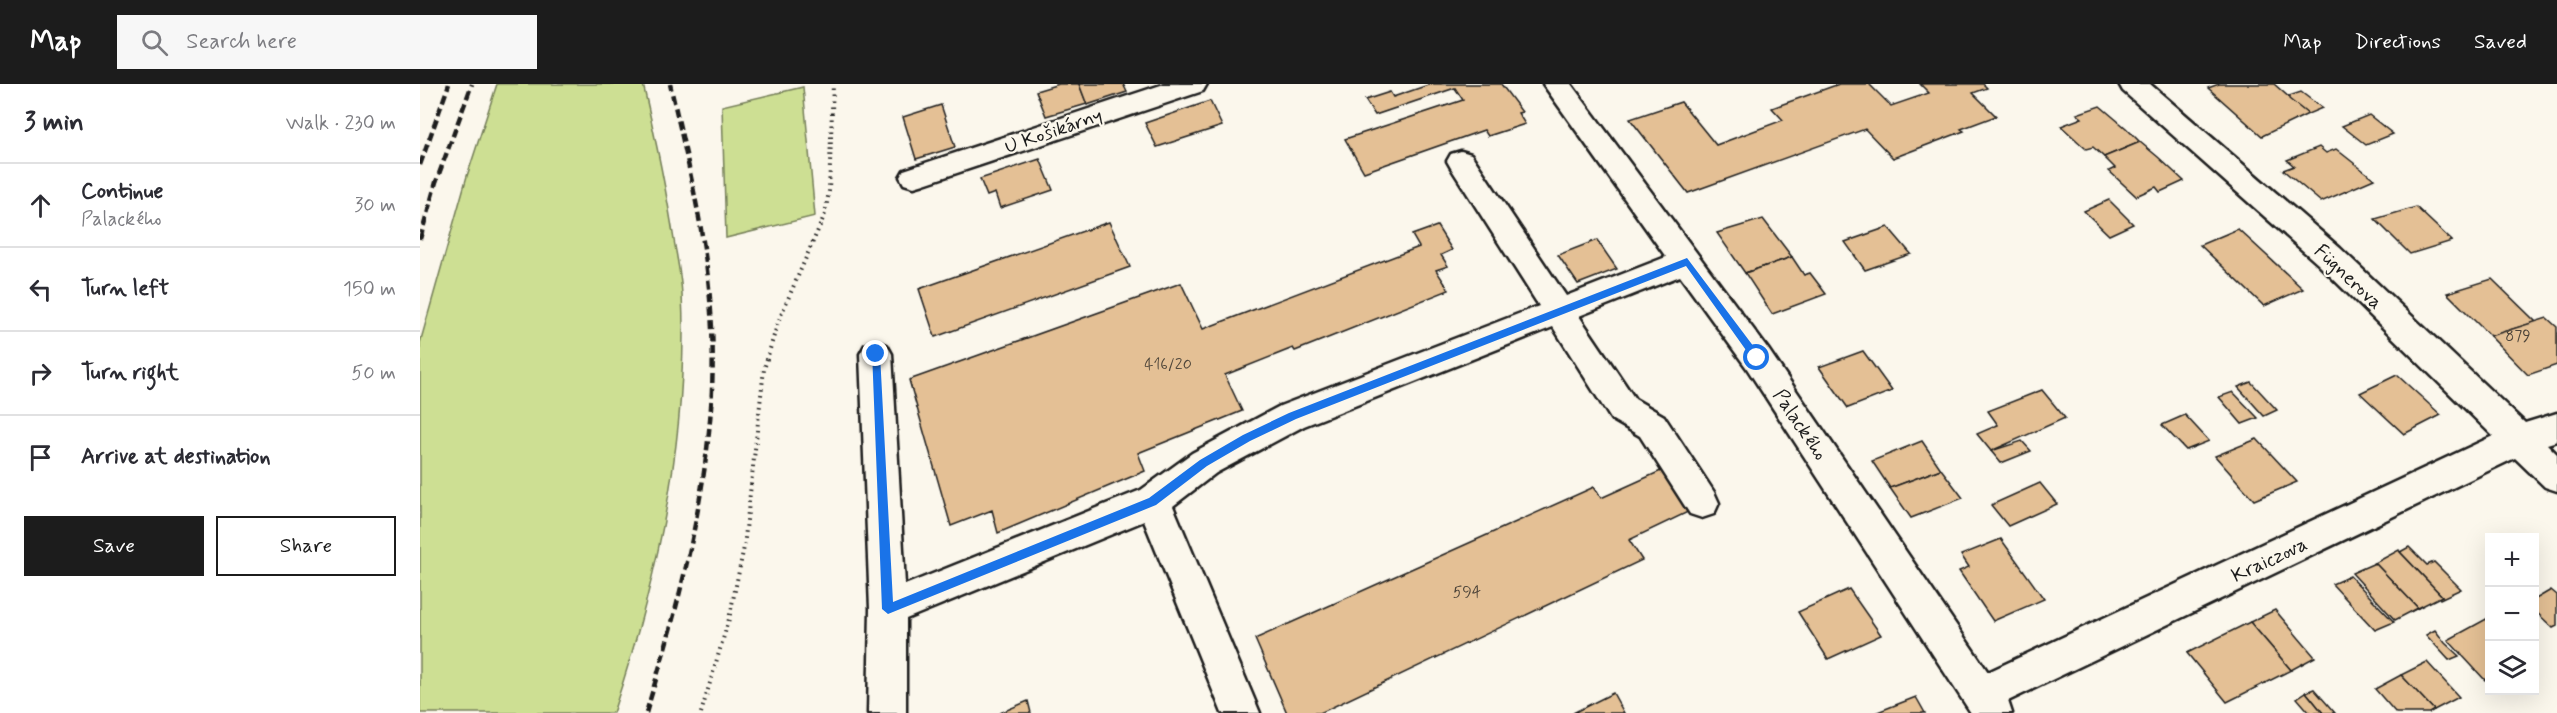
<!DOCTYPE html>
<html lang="en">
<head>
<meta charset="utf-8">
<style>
	body { margin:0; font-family:Mynerve,sans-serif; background:#f7f7f7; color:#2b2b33 }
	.controls { position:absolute; right:18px; bottom:18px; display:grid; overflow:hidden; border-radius:0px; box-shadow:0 6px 24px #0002 }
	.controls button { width:54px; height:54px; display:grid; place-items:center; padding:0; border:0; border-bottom:2px solid #e1e1e2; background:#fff; color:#2b2b33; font:30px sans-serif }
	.stop { position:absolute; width:18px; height:18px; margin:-14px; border:4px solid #1a73e8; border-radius:50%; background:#fff }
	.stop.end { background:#1a73e8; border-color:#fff; box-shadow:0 2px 6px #0008 }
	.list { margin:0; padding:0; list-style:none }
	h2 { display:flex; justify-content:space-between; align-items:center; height:78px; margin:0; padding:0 24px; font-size:26px }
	h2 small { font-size:20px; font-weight:400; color:#7c7c81 }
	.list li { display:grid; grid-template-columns:39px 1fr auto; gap:18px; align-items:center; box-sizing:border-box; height:84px; padding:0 24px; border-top:2px solid #e1e1e2 }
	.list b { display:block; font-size:22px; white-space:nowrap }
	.list p { margin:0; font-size:20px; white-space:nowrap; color:#7c7c81 }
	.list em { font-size:20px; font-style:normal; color:#7c7c81 }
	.actions { display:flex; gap:12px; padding:18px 24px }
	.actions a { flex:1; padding:14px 0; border:2px solid #1c1c1c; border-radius:0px; text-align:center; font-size:21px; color:#1c1c1c }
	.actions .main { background:#1c1c1c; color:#fff }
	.icon { flex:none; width:33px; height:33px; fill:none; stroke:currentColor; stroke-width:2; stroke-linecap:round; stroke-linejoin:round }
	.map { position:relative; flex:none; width:2137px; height:629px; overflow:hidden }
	header { display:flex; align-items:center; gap:36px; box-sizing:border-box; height:84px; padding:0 30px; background:#1c1c1c; color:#fff }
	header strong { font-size:28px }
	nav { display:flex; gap:33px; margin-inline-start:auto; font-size:21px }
	.search { width:420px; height:54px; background:#f7f7f7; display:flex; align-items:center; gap:15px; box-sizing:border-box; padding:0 21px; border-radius:0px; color:#7c7c81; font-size:22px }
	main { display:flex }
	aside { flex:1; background:#fff }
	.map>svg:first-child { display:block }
</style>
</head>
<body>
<header>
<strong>Map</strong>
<div class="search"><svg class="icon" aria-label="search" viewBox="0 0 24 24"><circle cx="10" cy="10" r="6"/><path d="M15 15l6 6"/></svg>Search here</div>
<nav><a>Map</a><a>Directions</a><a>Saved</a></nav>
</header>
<main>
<aside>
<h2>3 min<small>Walk · 230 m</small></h2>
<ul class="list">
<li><svg class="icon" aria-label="ahead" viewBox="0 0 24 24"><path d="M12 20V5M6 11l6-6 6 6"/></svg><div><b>Continue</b><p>Palackého</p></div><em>30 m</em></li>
<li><svg class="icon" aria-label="left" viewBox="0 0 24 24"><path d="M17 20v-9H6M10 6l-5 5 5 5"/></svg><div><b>Turn left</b></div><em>150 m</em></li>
<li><svg class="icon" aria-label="right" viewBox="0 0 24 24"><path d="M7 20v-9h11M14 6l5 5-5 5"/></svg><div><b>Turn right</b></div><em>50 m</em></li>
<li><svg class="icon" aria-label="arrive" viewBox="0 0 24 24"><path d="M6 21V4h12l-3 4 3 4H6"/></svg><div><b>Arrive at destination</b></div></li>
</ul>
<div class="actions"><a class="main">Save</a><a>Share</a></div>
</aside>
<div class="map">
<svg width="2137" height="629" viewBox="0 0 2137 629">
	<rect width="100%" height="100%" fill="#fbf7ec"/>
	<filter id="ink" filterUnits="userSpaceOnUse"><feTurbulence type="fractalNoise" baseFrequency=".0167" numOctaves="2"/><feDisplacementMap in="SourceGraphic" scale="12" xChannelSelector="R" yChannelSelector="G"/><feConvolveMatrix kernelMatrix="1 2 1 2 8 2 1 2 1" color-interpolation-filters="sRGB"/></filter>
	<g filter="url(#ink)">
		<g fill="#cddf93" stroke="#747e58" stroke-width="1.5">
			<path d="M77 0H223C235 52 246 104 254 156 257 174 261 192 262 210 269 349 237 497 193 629H0V259L47 92Z"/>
			<path d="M383 3 395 132 306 154 302 22Z"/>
		</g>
		<g fill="#e4c095" stroke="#1c1c1c" stroke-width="1.5">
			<path d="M639 0H659L667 20 626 32 616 7Z"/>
			<path d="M659 0H703L707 8 667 21Z"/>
			<path d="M1011 0H1081L1102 28 1098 29 1105 40 1068 52 1064 46 944 88 925 55 1043 16 1035 4 955 31 945 16 970 8 973 13Z"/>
			<path d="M1419 0H1449L1471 22 1509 9 1500 0H1563L1567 4 1553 9 1576 32 1541 45 1544 47 1473 74 1445 45 1268 109 1210 35 1261 18 1296 61 1363 36 1352 24Z"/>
			<path d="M1799 0H1854L1888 30 1842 52 1788 4Z"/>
			<path d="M1881 8 1902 24 1888 30 1869 15V12Z"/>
			<path d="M790 17 802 42 737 63 725 39Z"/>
			<path d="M521 21 535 63 496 75 483 33Z"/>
			<path d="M1680 22 1706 44 1720 58 1684 73 1673 63 1666 65 1641 42 1662 34 1657 30Z"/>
			<path d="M1949 31 1973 50 1946 61 1922 42Z"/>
			<path d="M1720 58 1738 73 1764 97 1740 108 1736 103 1716 112 1689 87 1695 84 1684 73Z"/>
			<path d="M1899 63 1906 69 1916 65 1954 95 1901 118 1863 86 1874 82 1867 76Z"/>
			<path d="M620 75 633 106 580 124 575 109 567 112 560 95Z"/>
			<path d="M1689 116 1713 140 1689 151 1664 127Z"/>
			<path d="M1996 123 2032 157 1990 170 1955 135Z"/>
			<path d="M1343 135 1372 173 1325 189 1297 149Z"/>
			<path d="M689 138 710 183 515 253 499 205Z"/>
			<path d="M1017 142 1032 166 1021 171 1028 182 1016 186 1029 206 875 267 873 264 805 291 822 327 718 369 725 387 578 449 572 426 531 442 489 296 761 199 783 245 999 163 992 151Z"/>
			<path d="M1468 143 1491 170 1445 186 1425 158Z"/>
			<path d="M1818 145 1883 205 1844 222 1780 161Z"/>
			<path d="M1177 156 1197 185 1158 200 1138 171Z"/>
			<path d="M1372 173 1384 191 1390 189 1406 210 1352 230 1325 189Z"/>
			<path d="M2072 195 2116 238 2070 252 2027 209Z"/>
			<path d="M2127 234 2137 243V281L2108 291 2070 252Z"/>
			<path d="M1443 267 1472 307 1428 324 1399 283Z"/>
			<path d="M1977 291 2021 331 1984 350 1940 309Z"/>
			<path d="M1831 298 1857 326 1844 332 1818 303Z"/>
			<path d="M1622 306 1645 334 1571 367 1557 350 1578 341 1568 327Z"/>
			<path d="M1813 308 1838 334 1822 340 1799 313Z"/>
			<path d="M1765 331 1789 357 1766 366 1742 341Z"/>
			<path d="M1837 355 1877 398 1834 416 1795 372Z"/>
			<path d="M1502 357 1521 385 1470 404 1452 377Z"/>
			<path d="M1602 357 1611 367 1581 379 1571 367Z"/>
			<path d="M1521 385 1543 414 1491 434 1470 404Z"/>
			<path d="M1243 386 1270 427 1209 456 1222 476 900 629H867L835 555 1174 403 1181 414Z"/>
			<path d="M1620 399 1637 420 1588 442 1571 421Z"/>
			<path d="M1581 455 1624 515 1573 537 1539 487 1549 483 1541 471Z"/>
			<path d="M1989 463 2007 481 2014 478 2041 505 2020 515 2019 513 2022 512 1980 468Z"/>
			<path d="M1979 466 1980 468 2022 512 1998 524 1955 479Z"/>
			<path d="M1955 479 1998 524 1975 536 1932 489Z"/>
			<path d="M1930 492 1974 538 1955 546 1912 500Z"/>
			<path d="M1429 505 1461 551 1408 575 1378 528Z"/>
			<path d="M2131 506 2137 511V542L2133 544 2114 526V516Z"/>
			<path d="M1855 526 1895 573 1871 586 1830 538Z"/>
			<path d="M2070 533V593L2065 596 2028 556Z"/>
			<path d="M1830 538 1871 586 1807 618 1767 569Z"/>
			<path d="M2015 546 2025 559 2039 572 2029 576 2006 551Z"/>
			<path d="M2007 578 2039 613 2014 626 1981 591Z"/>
			<path d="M1981 591 2014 626 2009 629H1976L1955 605Z"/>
			<path d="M1894 605 1915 629H1903L1886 608Z"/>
			<path d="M1886 608 1903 629H1890L1877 614Z"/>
			<path d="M1193 609 1204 629H1153Z"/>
			<path d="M1496 613 1505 629H1455Z"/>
			<path d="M608 617 611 629H580Z"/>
		</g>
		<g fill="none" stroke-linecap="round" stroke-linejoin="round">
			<defs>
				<g id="minor">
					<path d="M744 0H787L783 7 504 100 494 103 484 100 480 93 484 86Z"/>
					<path d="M1123 0H1151L1348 265 1568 588 2073 352 1898 180 1703 7 1699 0H1730L1920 164 2105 339 2137 329V357L2127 360 2137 370V407L2125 403 2095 374 1588 617 1592 629H1551L1326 283 1260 192 1159 232 1215 315 1244 332 1294 408 1299 419 1294 430 1282 434 1270 430 1220 352 1191 335 1133 243 884 342 796 389 753 422 840 629H802L724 437 486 535V629H448L450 525 440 270 445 261 456 257 467 261 472 270 485 501 721 406 772 369 860 322 1119 222 1031 84 1027 77 1031 70 1041 67 1051 70 1146 212 1246 173Z"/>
				</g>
			</defs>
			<use href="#minor" stroke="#1c1c1c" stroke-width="5"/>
			<path stroke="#1c1c1c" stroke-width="4" stroke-dasharray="1.5 4.5" stroke-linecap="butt" d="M281 629 309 535 324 463 344 285 358 238 405 130 409 107 413 0"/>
			<use href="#minor" fill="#fbf7ec" fill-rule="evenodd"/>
			<g stroke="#1c1c1c" stroke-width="4.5" stroke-dasharray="9 4.5" stroke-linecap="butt">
				<path d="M0 81 29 0"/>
				<path d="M0 155 16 98 52 0"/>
				<path d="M226 629C265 500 301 363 291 228 286 150 267 75 250 0"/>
			</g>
		</g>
	</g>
	<path fill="#1a73e8" d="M1267 174 1340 271V276H1333L1266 182 876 335 830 357 787 382 736 421 468 530 462 525 452 267 456 266 460 270 473 518 729 414 780 376 823 351 869 329Z"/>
	<g text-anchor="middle" stroke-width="4.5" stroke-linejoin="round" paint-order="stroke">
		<g font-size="16" fill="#4e453a">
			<text x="2098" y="257">879</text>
			<text x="748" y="285">416/20</text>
			<text x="1047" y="513">594</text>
		</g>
		<g font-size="20" fill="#1c1c1c" stroke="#fbf7ec">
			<text transform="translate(633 46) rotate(-19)" y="7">U Košikárny</text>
			<text transform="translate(1929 192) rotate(43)" y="7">Fügnerova</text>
			<text transform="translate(1381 340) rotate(56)" y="7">Palackého</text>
			<text transform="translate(1849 475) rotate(-25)" y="7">Kraiczova</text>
		</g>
	</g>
</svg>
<div class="controls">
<button>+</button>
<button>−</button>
<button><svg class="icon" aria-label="layers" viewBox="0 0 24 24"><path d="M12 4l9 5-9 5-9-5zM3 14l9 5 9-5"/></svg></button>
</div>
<div class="stop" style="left:1337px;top:274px"></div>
<div class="stop end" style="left:456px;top:270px"></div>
</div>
</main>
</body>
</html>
